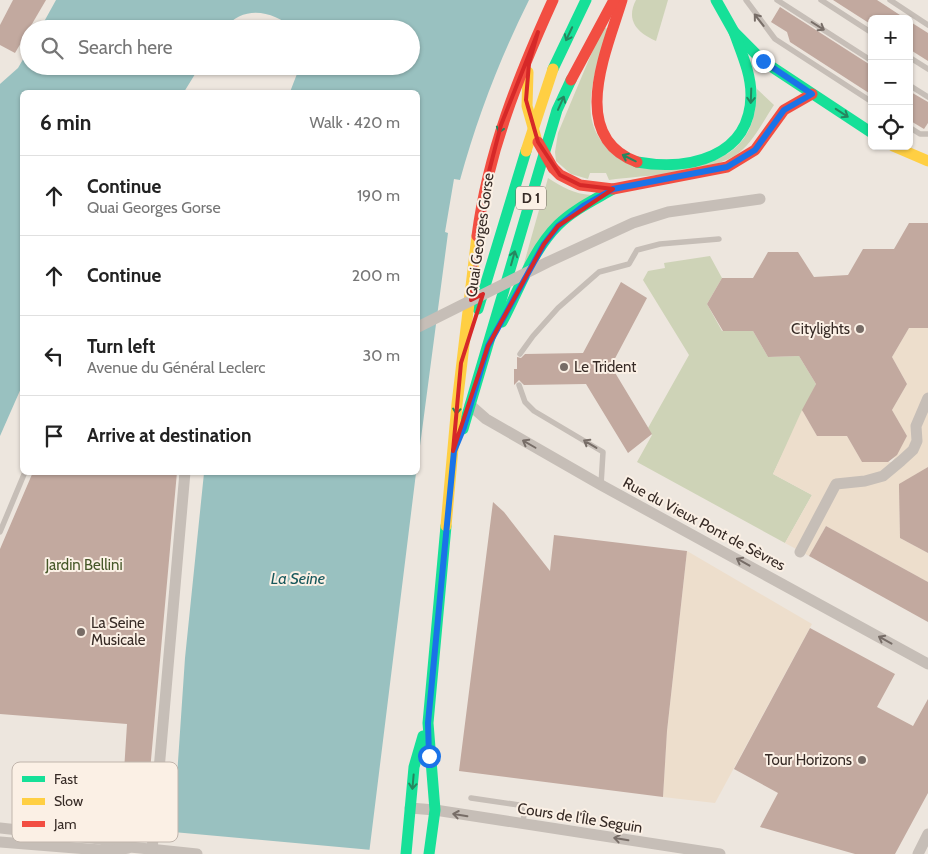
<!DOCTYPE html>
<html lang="en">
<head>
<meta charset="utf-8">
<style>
	body { margin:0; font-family:Cabin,sans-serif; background:#f6f6f6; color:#222 }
	.controls { position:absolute; right:15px; top:15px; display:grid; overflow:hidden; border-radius:8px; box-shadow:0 1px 4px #0004 }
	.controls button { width:45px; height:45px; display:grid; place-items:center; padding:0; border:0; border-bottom:1px solid #e0e0e0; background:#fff; color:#222; font:25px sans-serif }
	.stop { position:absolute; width:15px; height:15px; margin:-11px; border:4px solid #1a73e8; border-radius:50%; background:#fff }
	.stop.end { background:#1a73e8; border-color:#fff; box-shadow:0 1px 5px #0008 }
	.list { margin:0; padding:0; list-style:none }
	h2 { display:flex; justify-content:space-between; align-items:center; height:65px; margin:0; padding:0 20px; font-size:21px }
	h2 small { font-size:16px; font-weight:400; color:#767676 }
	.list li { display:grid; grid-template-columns:32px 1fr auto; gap:15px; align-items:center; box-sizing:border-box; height:80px; padding:0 20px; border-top:1px solid #e0e0e0 }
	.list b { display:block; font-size:19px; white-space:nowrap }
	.list p { margin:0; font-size:16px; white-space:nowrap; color:#767676 }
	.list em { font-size:16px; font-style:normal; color:#767676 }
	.icon { flex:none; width:28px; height:28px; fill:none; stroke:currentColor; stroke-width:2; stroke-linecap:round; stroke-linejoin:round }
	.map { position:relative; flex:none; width:928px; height:854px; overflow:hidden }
	.search { position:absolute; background:#fff; box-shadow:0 1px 4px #0004; left:20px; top:20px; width:400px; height:55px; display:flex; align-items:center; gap:12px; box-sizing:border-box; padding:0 18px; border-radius:28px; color:#767676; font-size:19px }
	.panel { position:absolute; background:#fff; box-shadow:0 1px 4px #0004; left:20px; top:90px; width:400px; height:385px; border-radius:8px }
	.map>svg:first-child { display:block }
</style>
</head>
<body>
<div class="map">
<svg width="928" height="854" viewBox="0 0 928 854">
	<rect width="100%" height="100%" fill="#ede6de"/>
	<g fill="#ced3b7">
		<path d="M636 0H668L656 41C638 33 625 21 636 0Z"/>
		<path d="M603 26 609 30C600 57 588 86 591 115 592 125 597 136 603 143 625 172 652 171 686 166 707 163 726 159 740 143 754 128 756 108 757 89L774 105C764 120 754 140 740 152 713 174 644 175 609 180L606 173H590L588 179 571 174 556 161 555 152 558 133Z"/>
		<path d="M548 178C562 187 574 194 591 195L523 267Z"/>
		<path d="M710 256 722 278 707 304 722 331H753L768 357 799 356 816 384 773 474 812 495 785 543 637 462 652 435 648 428 689 355 643 280 648 271 665 268 664 263Z"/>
	</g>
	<g fill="#eddecc">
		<path d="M909 328H928V467L899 485 900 538 928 553V582L826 526 809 556 785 543 812 495 773 474 802 410 817 436H847L862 462H892L907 436 892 410 907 384 892 357Z"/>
		<path d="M687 551 812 624 715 803 663 797 667 731Z"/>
	</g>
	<g fill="#99c1c0">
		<path d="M56 0H529C500 58 477 118 460 180L454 179 445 232 448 233 418 461V92H290L300 66H411V29H294C273 11 244 4 224 29H40Z"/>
		<path d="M29 49V66H200L184 92H22V386L0 436V84L18 68Z"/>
		<path d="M204 473H416L369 854H164L165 806H175L185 658Z"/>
	</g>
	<path fill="#ede6de" d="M162 831 372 850V854H162Z"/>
	<g fill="#c2a99f">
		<path d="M13 0H46L15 53 0 45V25Z"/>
		<path d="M833 0H877L906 19H872V25Z"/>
		<path d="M780 7 872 66V95L790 42 787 32 771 22Z"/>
		<path d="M909 21 928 33V61L909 49Z"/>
		<path d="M909 91 928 102V123L924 129 909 120Z"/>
		<path d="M909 223H928V328H909L892 357 907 384 892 410 907 436 897 455 888 462H862L847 436H817L802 410 816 384 799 356 768 357 753 331H723L707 304 722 278H753L768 252H798L814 277 848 275 863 249H894Z"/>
		<path d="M621 282 647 298 611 366 652 434 628 453 586 384 524 385 519 380 514 385V369H517V357L521 358 525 354 583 353Z"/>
		<path d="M928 467V553L900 538 899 488V484Z"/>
		<path d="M33 472H177L147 804 122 803 127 724 0 714V549Z"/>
		<path d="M493 502 504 512 550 571 554 535 687 551 667 731 663 797 459 771Z"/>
		<path d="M826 526 928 582V622L809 556Z"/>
		<path d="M810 628 895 674 877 707 913 726 928 699V793L895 854H855L760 827 778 793 734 769Z"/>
	</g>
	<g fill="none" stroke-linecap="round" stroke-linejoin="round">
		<g stroke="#c6beb7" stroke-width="5.5">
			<path d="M746 0 775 39 872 102"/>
			<path d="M777 0 872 61"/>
			<path d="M821 0 872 33"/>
			<path d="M890 0 928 25"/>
			<path d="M909 57 928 69"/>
			<path d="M909 85 928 97"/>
			<path d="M909 127 920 134H928"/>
			<path d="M520 354 533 336 558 308 599 272 629 264 637 250 660 244 719 239"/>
			<path d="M519 385 525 402 534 411 603 452 601 485"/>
			<path d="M0 532 25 472"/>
			<path d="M471 798 519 805 524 813 523 824"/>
		</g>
		<g stroke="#c6beb7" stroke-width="11">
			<path d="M470 405 486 419 601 485 928 664"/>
			<path d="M800 552 836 484 865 481 883 476 901 461 913 450 917 441 916 426 928 398"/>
			<path d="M410 808 435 810 720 854"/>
			<path d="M0 828 100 839 130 847 197 854"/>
			<path d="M0 842 113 851 128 848"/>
			<path d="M152 850 185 472"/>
			<path d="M918 854 928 834"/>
		</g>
		<g stroke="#16e098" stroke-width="11">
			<path d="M716 0 734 32 763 61 872 133"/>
			<path d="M553 69 586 0"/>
			<path d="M637 162C688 171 750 158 751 95 751 73 741 52 734 32"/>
			<path d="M478 309 526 151"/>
			<path d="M502 322C519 290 532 251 558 225 573 210 594 200 613 189"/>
			<path d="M463 429 557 110 571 80"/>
			<path d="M406 854 414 767 423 736"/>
			<path d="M429 854 435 810 428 723 446 526"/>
		</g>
		<g stroke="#ffcf43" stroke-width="11">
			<path d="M528 72 527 106 536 138"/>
			<path d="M893 146 928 161"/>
			<path d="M446 526 457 404 477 236"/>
		</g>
		<g stroke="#f24e42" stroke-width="11">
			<path d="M622 0C607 50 567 136 637 162"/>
			<path d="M571 80 614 0"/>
			<path d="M553 168 560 175 580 185 613 189 727 167 755 150 784 110 812 94"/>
			<path d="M477 236C488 152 518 77 553 0"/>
		</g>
		<path stroke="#c6beb7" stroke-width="11" d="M418 327 548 262 633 223 668 212 760 199"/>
		<path stroke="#ffcf43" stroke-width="11" d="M526 151 553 69"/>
		<path stroke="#f24e42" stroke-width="11" d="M538 142 553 168"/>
	</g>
	<defs><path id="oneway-shaft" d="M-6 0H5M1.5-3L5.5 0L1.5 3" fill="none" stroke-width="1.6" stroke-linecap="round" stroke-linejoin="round" transform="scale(1.25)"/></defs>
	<g stroke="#776d67">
		<use href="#oneway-shaft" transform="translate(759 20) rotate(-128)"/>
		<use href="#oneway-shaft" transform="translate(818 26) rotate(32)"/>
		<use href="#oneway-shaft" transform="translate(529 444) rotate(-150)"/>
		<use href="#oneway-shaft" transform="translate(590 444) rotate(-149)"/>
		<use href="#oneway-shaft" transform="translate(743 562) rotate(-151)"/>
		<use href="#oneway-shaft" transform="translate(885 640) rotate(-151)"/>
		<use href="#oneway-shaft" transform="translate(460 815) rotate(-171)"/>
		<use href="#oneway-shaft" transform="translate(621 839) rotate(-171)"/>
	</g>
	<g stroke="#26865f">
		<use href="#oneway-shaft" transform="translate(569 34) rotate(115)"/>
		<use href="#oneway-shaft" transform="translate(751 96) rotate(92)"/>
		<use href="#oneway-shaft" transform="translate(561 103) rotate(-66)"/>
		<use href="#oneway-shaft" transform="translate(842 113) rotate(33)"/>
		<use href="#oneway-shaft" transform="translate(501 126) rotate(108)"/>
		<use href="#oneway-shaft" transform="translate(629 158) rotate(-154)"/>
		<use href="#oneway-shaft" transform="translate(513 258) rotate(-74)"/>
		<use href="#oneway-shaft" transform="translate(457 407) rotate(95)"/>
		<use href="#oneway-shaft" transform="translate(413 782) rotate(95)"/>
	</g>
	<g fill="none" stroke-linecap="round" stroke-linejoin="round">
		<path stroke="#1a73e8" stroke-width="6" d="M429 756 428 723 454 451 464 427 488 346 544 244 558 226 583 206 613 189 727 167 755 150 784 110 812 94 763 61"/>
	</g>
	<path fill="none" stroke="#d62828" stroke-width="4" stroke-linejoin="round" d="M538 32 529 63 526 100 538 142 560 175 580 185 613 189 558 226 544 244 488 346 453 451 461 363 483 294 471 300 486 183 501 125Z"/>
	<g fill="#776c66" stroke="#fbf0e5" stroke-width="2">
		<circle cx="860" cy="329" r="5"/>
		<circle cx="564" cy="367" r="5"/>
		<circle cx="81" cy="632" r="5"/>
		<circle cx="862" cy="760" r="5"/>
	</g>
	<g text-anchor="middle" stroke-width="4" stroke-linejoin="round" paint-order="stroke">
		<rect fill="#fbf0e5" stroke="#72665f" stroke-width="1" x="516" y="186.5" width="30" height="23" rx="4"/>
		<g font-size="14" font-weight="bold" fill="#372b26">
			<text x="531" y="203">D 1</text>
		</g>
		<g font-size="15" fill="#372b26" stroke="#fbf0e5">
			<text transform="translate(480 235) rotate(-82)" y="5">Quai Georges Gorse</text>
			<text transform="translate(704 524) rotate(28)" y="5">Rue du Vieux Pont de Sèvres</text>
			<text transform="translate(580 818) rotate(9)" y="5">Cours de l'Île Seguin</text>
		</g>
		<g font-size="15" fill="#372b26" stroke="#fbf0e5" text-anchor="end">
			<text x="850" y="334">Citylights</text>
			<text x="574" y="372" text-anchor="start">Le Trident</text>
			<text x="91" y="628" text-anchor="start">La Seine<tspan x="91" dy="17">Musicale</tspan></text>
			<text x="852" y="765">Tour Horizons</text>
		</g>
		<g font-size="15" fill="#465728" stroke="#fbf0e5">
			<text x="84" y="570">Jardin Bellini</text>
		</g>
		<g font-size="16" font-style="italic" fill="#18585c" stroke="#fbf0e5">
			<text x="298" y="584">La Seine</text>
		</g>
	</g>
	<rect x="12" y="762" width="166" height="80" rx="8" fill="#fbf0e5" stroke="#c0b5ac" stroke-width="1"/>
	<rect x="22" y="776" width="23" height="6" fill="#16e098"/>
	<rect x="22" y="798" width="23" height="7" fill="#ffcf43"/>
	<rect x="22" y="821" width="23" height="6" fill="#f24e42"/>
	<g font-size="14" fill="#372b26">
		<text x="54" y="784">Fast</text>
		<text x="54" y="806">Slow</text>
		<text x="54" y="829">Jam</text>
	</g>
</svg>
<div class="controls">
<button>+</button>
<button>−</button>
<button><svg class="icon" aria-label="locate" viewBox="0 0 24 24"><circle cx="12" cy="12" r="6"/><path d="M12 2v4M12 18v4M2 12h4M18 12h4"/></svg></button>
</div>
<div class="stop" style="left:429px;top:756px"></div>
<div class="stop end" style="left:763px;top:61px"></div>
<div class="search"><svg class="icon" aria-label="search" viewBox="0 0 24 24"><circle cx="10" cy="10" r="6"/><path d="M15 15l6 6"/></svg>Search here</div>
<section class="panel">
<h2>6 min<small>Walk · 420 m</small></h2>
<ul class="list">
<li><svg class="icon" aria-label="ahead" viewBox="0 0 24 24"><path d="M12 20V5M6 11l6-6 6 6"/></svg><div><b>Continue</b><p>Quai Georges Gorse</p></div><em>190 m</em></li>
<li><svg class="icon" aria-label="ahead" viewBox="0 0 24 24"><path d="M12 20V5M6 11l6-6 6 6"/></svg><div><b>Continue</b></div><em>200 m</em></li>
<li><svg class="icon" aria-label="left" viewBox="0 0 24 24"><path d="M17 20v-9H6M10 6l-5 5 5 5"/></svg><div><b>Turn left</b><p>Avenue du Général Leclerc</p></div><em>30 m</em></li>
<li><svg class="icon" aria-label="arrive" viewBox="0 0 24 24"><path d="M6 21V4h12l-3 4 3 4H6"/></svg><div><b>Arrive at destination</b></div></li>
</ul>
</section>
</div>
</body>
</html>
